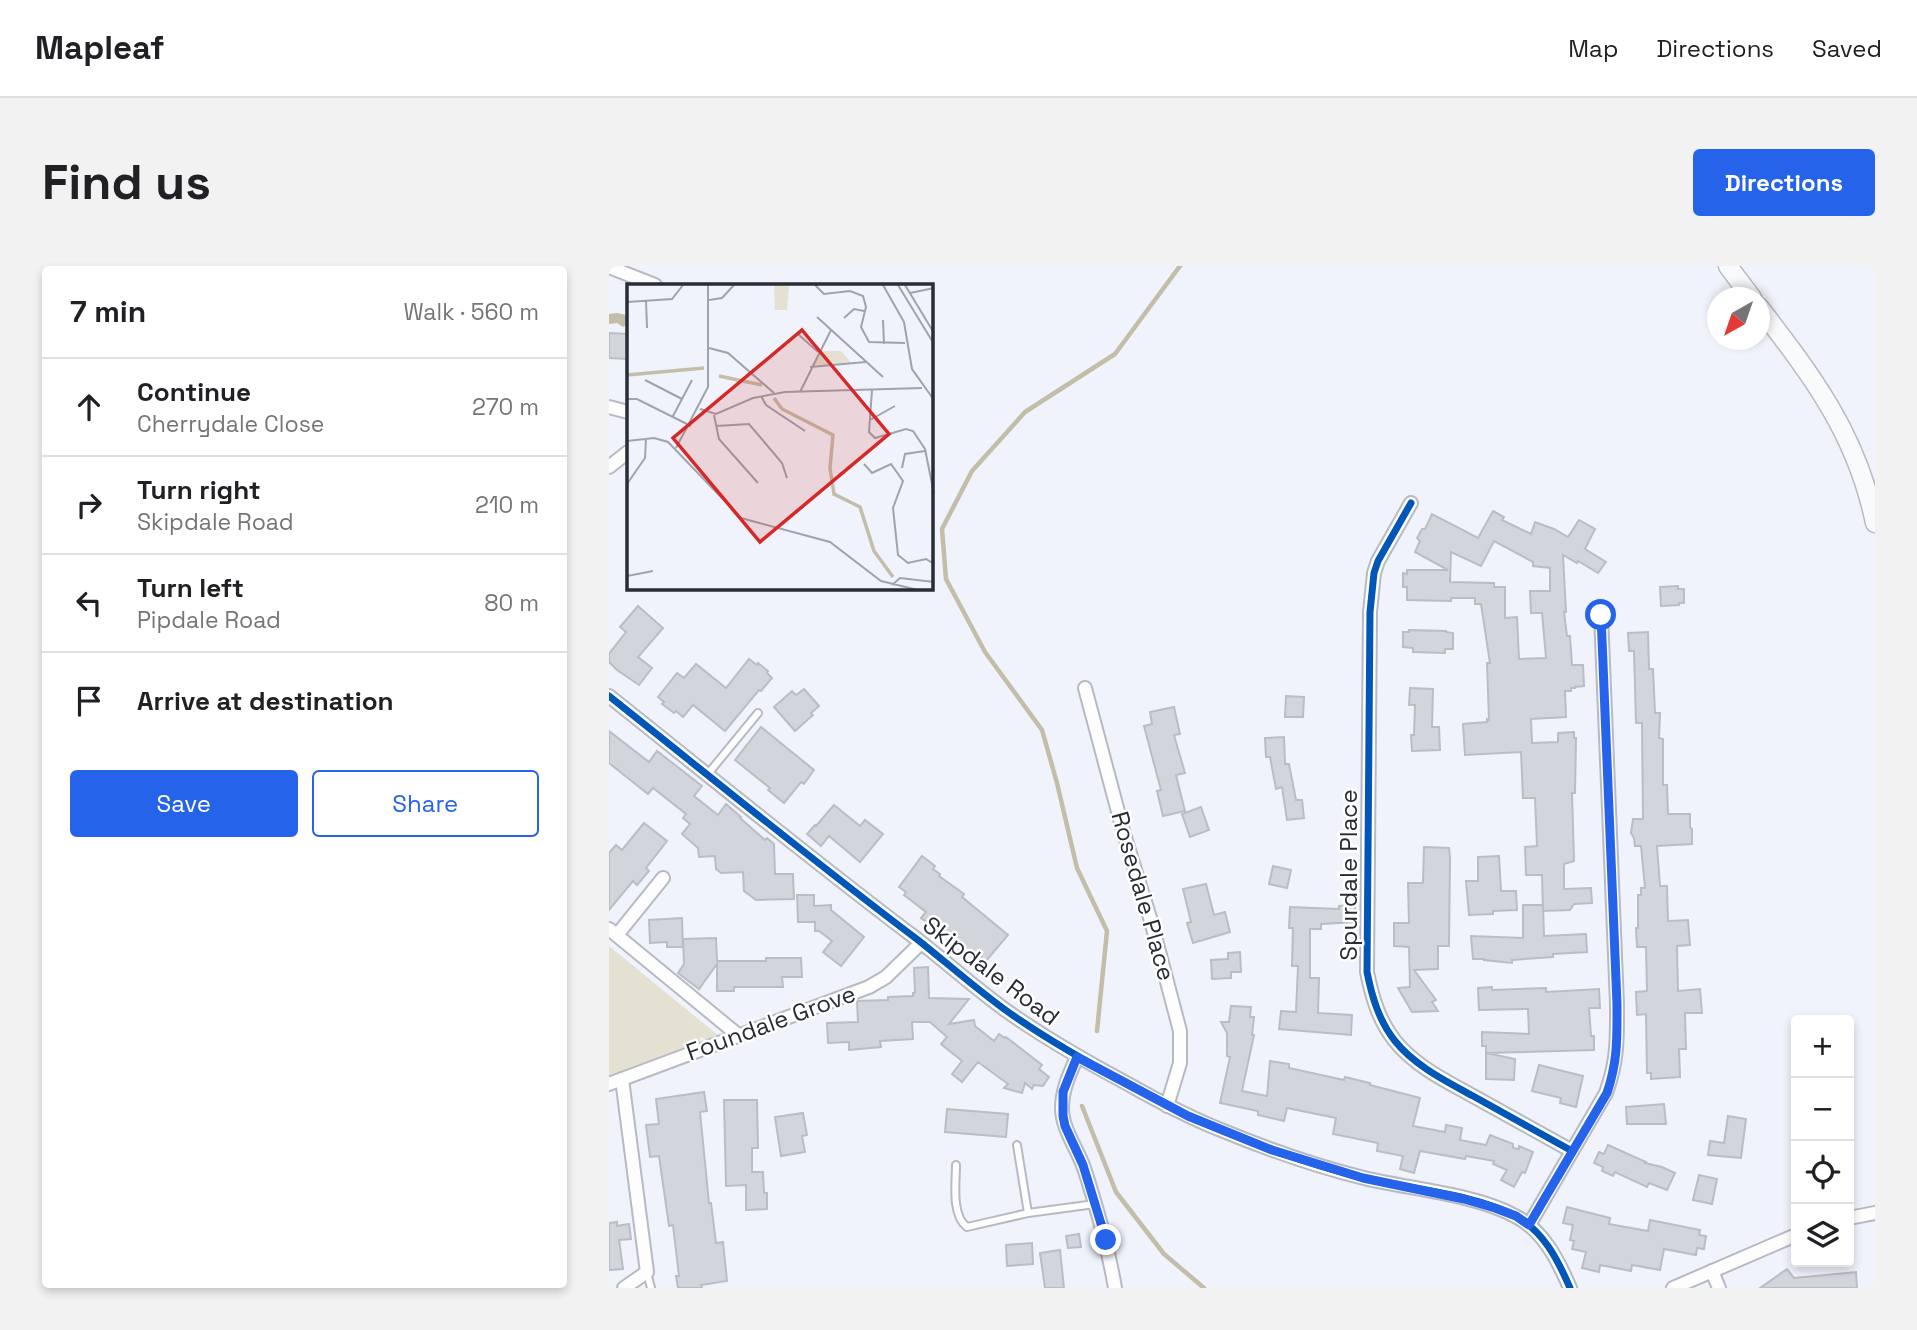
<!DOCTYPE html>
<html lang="en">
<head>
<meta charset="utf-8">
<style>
	body { margin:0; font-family:"Space Grotesk",sans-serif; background:#f2f2f2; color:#202124 }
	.controls { position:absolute; right:21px; bottom:21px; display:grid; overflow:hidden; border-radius:7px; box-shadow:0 4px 10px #0003 }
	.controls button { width:63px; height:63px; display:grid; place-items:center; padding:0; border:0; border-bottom:2px solid #e0e0e0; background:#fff; color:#202124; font:35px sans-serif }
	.compass { position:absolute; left:1098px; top:21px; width:63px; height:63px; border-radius:50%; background:#fff; box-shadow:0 4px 10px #0003; rotate:220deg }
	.stop { position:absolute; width:21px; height:21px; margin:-16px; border:5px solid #2563eb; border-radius:50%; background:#fff }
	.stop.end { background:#2563eb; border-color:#fff; box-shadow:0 2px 7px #0008 }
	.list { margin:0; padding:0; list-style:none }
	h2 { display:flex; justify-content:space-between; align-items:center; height:91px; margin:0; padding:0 28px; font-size:30px }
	h2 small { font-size:23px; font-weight:400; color:#757577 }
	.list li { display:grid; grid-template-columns:46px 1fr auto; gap:21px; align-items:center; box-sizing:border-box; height:98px; padding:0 28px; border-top:2px solid #e0e0e0 }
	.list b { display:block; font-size:26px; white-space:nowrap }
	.list p { margin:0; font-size:23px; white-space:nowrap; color:#757577 }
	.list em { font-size:23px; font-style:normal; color:#757577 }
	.actions { display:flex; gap:14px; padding:21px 28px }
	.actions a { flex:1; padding:16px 0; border:2px solid #2563eb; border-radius:7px; text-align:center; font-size:24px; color:#2563eb }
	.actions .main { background:#2563eb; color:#fff }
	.icon { flex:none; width:38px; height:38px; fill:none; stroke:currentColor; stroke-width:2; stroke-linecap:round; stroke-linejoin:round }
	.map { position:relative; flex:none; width:1266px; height:1022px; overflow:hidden; border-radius:7px }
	header { display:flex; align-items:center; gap:42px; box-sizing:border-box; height:98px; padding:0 35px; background:#fff; border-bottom:2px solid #e0e0e0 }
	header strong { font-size:33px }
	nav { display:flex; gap:38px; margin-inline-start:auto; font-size:24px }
	.intro { display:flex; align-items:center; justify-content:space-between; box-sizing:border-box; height:168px; padding:0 42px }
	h1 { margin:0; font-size:49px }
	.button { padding:18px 32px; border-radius:7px; background:#2563eb; color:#fff; font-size:24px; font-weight:700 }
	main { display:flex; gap:42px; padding:0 42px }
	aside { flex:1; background:#fff; border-radius:7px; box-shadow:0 4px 10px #0003 }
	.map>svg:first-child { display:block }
</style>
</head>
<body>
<header>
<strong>Mapleaf</strong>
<nav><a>Map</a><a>Directions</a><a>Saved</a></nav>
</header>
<div class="intro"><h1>Find us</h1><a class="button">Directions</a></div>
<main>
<aside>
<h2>7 min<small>Walk · 560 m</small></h2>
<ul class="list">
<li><svg class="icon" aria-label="ahead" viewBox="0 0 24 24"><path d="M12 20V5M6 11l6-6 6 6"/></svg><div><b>Continue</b><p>Cherrydale Close</p></div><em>270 m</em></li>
<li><svg class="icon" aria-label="right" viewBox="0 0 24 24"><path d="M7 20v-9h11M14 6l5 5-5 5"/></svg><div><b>Turn right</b><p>Skipdale Road</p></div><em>210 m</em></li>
<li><svg class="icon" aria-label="left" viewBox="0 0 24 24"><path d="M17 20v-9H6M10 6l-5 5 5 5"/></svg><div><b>Turn left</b><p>Pipdale Road</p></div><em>80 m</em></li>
<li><svg class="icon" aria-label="arrive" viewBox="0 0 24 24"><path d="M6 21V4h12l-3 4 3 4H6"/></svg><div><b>Arrive at destination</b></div></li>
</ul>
<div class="actions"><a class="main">Save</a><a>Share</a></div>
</aside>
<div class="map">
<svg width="1266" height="1022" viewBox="0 0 1266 1022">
	<rect width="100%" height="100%" fill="#f0f3fb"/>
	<path fill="#e4e1d3" d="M0 680 110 770 105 769 103 775 91 771 92 783 56 790 3 813 0 811Z"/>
	<path fill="#c3bea9" d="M8 47 18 49V58L14 61 8 57 0 58V48Z"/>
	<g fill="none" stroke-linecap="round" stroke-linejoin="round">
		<g stroke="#c3bea9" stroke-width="4.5">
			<path d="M488 765 498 665 468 602 448 517 433 464 376 386 337 313 333 263 363 205 416 146 506 88 571 0"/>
			<path d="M473 840 507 926 555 988 595 1022"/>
		</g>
	</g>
	<g fill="#d2d5dc" stroke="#b9bdc4" stroke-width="2" fill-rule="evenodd">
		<path d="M0 67 19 68V93L0 92Z"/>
		<path d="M884 245 895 251 893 254 922 268 926 256 945 263 959 271 970 254 986 263 976 283 997 296 989 307 969 295 968 297 954 289 957 346H955L958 370H961L963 399H974L975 420 966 421V422H962V425H956L957 451 922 453 923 477 949 476V467L965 466V472H967L966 527H963L965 595 955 598V623L982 622 983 637 965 638 961 644 934 645 933 609H917L916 581 928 580 926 532H914L912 486 856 489 854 458 878 456V453L880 454 878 397H881L872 338H866V332H842V335L798 334V321H794V307L798 308V304H839L806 286 811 275 808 272 813 263H816L823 248 869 272ZM885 275 924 296V300L941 302V325H921L922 347H933L937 392 910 393 908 351 896 352V321H885V317L841 316 842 286 872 300Z"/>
		<path d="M1069 320V323H1075V337H1070V339L1052 340 1051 321Z"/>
		<path d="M29 340 54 362 29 391 43 402 30 419 8 404 0 396V388L17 366 11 361Z"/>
		<path d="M800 364 837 365V366L844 367V383H836V387L804 386V382L794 381V366H800Z"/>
		<path d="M1039 366 1040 403H1044L1046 447H1051L1050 472 1054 473V519H1058L1059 548H1081V561L1083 563V578L1048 580 1051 620H1058L1059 655 1079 654 1081 679 1068 680 1069 725 1091 723 1093 747H1076L1077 783H1070L1071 811 1042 813V807H1038L1037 748 1028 749 1027 726 1038 725 1037 681H1028L1027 662H1029V629H1032V622H1036L1032 580H1026L1025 572 1022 567 1024 553H1034L1033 457H1027L1025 385H1020L1019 367Z"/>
		<path d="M140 393 148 399 149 397 159 405 158 407 163 412 152 425 150 424 116 465 84 439 74 451 67 445 65 447 53 438 55 436 49 431 68 407 75 412 87 398 117 422Z"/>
		<path d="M801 422 824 423 823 461H830L831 484 803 485 802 469H805L806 439H800Z"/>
		<path d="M195 423 210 440 202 447 204 449 186 465 165 441 183 425 187 429Z"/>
		<path d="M677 430 695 431 694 451H676Z"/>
		<path d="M565 441 571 468 565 469 576 507 567 509 576 545 554 550 548 525 552 524 535 460 543 458 541 446Z"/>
		<path d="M152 461 205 504 195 518 192 516 175 537 159 524 161 522 126 494Z"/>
		<path d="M0 465 40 496 48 485 93 520 85 530 109 549 117 538 132 551 131 552 156 574 158 572 165 578 166 608H184L185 633 147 634 135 625 134 606 112 607 107 603 106 590 90 591 89 582 73 568 81 558 74 552 77 548 44 522 39 528 0 497Z"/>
		<path d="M675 471 676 498H680L687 534H693L695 552 678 554 673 521 667 523 661 491H657L656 472Z"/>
		<path d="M225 539 251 560 256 554 274 568 251 596 220 570 212 580 198 568 206 559 207 560Z"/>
		<path d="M592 541 600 564 581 571 573 548Z"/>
		<path d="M35 557 58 575 37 602 40 605 28 619 24 615 0 644V587L7 579 13 584Z"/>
		<path d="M815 581 840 582 841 591 840 680H829V703L805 704 827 734 823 736 829 745 803 746 789 722 801 721 800 681 785 680V657H800L799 617H814Z"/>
		<path d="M313 590 326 600 324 603 331 608 330 610 355 628 353 631 399 669 377 695 364 684 360 688 329 662 328 664 312 652 317 646 295 629 297 626 290 621Z"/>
		<path d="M890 590 892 625H907L908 644 884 645V648L860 649 857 615H869V591Z"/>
		<path d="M664 600 682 604 678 622 660 618Z"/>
		<path d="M597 618 605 649 616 646 621 666 584 677 578 657 582 656 574 623Z"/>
		<path d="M188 629H205V640L222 639V644L255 671 232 700 214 686 223 675 210 665H206V656H189Z"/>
		<path d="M746 639 747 656 712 658V663H701V712H710L709 747 743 749 742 769 670 763 672 745 687 746 689 700H683L684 662H680L681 641 730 643V640Z"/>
		<path d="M914 639H934L935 670 977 668 978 686 944 688V691L903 694V697L875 694V693H864L862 670 914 672Z"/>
		<path d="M73 652 74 681H58V676L41 677 40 654Z"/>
		<path d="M107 672 108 695H157V692H192L193 711H173L174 721H125V725H108V698L90 723 69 707 75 698 74 673Z"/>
		<path d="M631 686 632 706H622V712L603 713 602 694 619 693V687Z"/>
		<path d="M319 701 320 732 360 733 340 758 365 754 366 760 385 775 390 768 396 772 397 771 433 799 430 803 440 811 434 820 425 819 423 823 416 817 413 827 395 822 399 818 369 796 353 816 343 808 353 795 332 778 338 771 321 756H303L304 773 271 775 272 781 240 784V776L219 777 218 757 249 756 248 735 279 734V731L304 730V727H306L305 702Z"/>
		<path d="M883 721V724L937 722V726L990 723 991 742H980L982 770H985V784L878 787 906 793 905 814 877 813V780H873V766L920 768 919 743 870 744 869 722Z"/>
		<path d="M622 740 642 741 641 751H645L643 769H645L633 825 658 830 661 795 680 798V802L735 814 736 811 761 817V819L811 832 804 860 836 866 837 859 853 862 851 874 877 879 881 869 904 878V882L910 883V880L924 886 916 907 913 906 905 921 892 914 898 904 884 898 885 895 857 890 856 893 811 885 805 907 791 903 794 890 768 885 769 877 724 868 727 852 678 842 675 855 649 849V845L611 837 621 791 618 790V767L612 756H620Z"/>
		<path d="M930 799 974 810 967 841 951 837 952 832 923 825Z"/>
		<path d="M95 826 98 845 91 846 100 937H102L107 977 114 976 118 1015 92 1019 93 1022H69L67 1010H70L64 959 60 960 50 890 41 891 37 859 50 858 47 833Z"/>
		<path d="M115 834H148L149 882H143V906H154L155 927H158V943L137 944V919L117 920Z"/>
		<path d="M1055 838 1057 858H1018L1017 841Z"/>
		<path d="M338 843 399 848 397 871 336 866Z"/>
		<path d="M194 847 198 869 193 870 196 886 172 890 166 851Z"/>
		<path d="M1119 850 1137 853 1132 892 1099 889 1101 875 1115 877Z"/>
		<path d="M999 879 1037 896 1036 897 1053 901 1066 907 1058 924 1040 917 1038 921 1006 906 1004 910 993 905 994 901 985 897 990 886 995 888Z"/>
		<path d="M1090 909 1108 913 1103 938 1084 934Z"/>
		<path d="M958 941 1001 952 1000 958 1039 965 1041 954 1091 964 1090 969 1097 970 1095 983 1088 982 1087 989 1055 983 1051 1004 1023 999 1022 1005 991 999 990 1006 973 1002 977 986 963 983 965 975 961 974 964 959 954 957Z"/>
		<path d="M8 956V960L20 958 22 973 10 974 14 1003 0 1004V957Z"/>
		<path d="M470 968 472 981 459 982 457 970Z"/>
		<path d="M423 977 424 998 398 1000 397 979Z"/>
		<path d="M451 984 455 1022H436L431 987Z"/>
		<path d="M1178 1003 1185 1012 1247 1006 1248 1022H1151Z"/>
	</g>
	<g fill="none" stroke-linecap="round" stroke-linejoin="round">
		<defs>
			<g id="lane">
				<path d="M98 509 149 447"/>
				<path d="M408 879 419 947"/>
				<path d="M347 899C347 916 342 949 358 961L419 947 486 938"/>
				<path d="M38 1006 42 1022"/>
			</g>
			<g id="street">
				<path d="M0 1 46 19"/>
				<path d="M0 141 19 146"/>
				<path d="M0 201 19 186"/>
				<path d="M802 237 769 295 765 307 761 346 758 706C763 731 770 755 786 775 806 800 837 815 864 830 897 848 930 867 963 885"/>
				<path d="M476 422 515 568 542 655 571 765V797L558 840"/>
				<path d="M0 430C103 512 204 595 309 674 338 697 365 721 395 743 434 771 476 795 519 818 549 835 579 851 612 864 658 883 706 900 755 912 800 923 866 928 906 950 934 964 949 994 961 1022"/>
				<path d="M0 663 129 769"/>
				<path d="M8 669 54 612"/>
				<path d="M468 791C461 807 453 823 453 842 453 863 468 882 475 902 488 942 499 981 506 1022"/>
				<path d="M13 813 38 1006 15 1022"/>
				<path d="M0 818 260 721 277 711 312 677"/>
				<path d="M1240 952 1266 947"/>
				<path d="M920 959 997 827C1009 794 1008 772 1008 738L992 349"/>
				<path d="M1103 1005 1110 1022"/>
				<path d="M1064 1022 1187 969"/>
			</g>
			<g id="secondary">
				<path d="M1119 0 1143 32"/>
				<path d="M1150 41C1204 111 1248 169 1266 257"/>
			</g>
		</defs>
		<use href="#lane" stroke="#b7bac2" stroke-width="10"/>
		<use href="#street" stroke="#b7bac2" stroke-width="16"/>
		<use href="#secondary" stroke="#b7bac2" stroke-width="21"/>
		<use href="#lane" stroke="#fdfdfe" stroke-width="6"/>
		<use href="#street" stroke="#fdfdfe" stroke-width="12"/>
		<use href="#secondary" stroke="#f8fafc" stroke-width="18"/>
		<defs>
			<g id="cycleway">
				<path d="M802 237 769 295 765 307 761 346 758 706C763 731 770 755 786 775 806 800 837 815 864 830 897 848 930 867 963 885"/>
				<path d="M0 430C103 512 204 595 309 674 338 697 365 721 395 743 434 771 476 795 519 818 549 835 579 851 612 864 658 883 706 900 755 912 800 923 866 928 906 950 934 964 949 994 961 1022"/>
			</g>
		</defs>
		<use href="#cycleway" stroke="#fff" stroke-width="11"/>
		<use href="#cycleway" stroke="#0057b8" stroke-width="7"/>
	</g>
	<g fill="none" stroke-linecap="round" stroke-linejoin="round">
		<path stroke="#2563eb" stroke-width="9" d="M497 974 474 899 456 860 454 850V826L468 791 579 850 663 884 754 912 855 933 886 942 907 950 920 959 998 827C1009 794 1008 772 1008 738L992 349"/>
	</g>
	<g text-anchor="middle" stroke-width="5" stroke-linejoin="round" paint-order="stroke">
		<g font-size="24" fill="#282c34" stroke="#fff">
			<text transform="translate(740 609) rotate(-90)" y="8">Spurdale Place</text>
			<text transform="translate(534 630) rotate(74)" y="8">Rosedale Place</text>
			<text transform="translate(382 705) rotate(37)" y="8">Skipdale Road</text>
			<text transform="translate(162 757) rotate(-20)" y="8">Foundale Grove</text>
		</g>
	</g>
	<g transform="translate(18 18)">
		<rect width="306" height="306" fill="#f0f3fb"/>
		<path d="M147 1H162L160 26H148ZM192 67H214L225 80 185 81Z" fill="#e4e1d3"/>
		<path fill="none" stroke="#c3bea9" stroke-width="3.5" d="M0 91 77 84M92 92 135 101M147 114 155 125 206 151 203 184 207 210 233 223 247 267 266 293"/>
		<path fill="none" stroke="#a0a3ab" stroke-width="2" d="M188 1 197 10 223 7 236 12 239 23 234 43 242 58 278 59M256 1 277 38 285 85 307 116M271 1 307 60M278 1 307 49M283 9 307 4M82 16 95 14 107 1M19 17 20 44M0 18 45 15 56 1M190 33 256 93M217 34 227 25 237 27M256 36 257 60M174 46 172 51 191 68M82 64 101 69 147 109M183 83 239 78M18 96 55 115M245 106 242 148 248 154 279 145 286 147 298 165 307 210M173 108 204 46M134 112 139 121 178 147M0 115H10L64 142M73 125 89 130 126 114 158 108 295 104M87 131 92 155 131 199M46 132 65 96M243 136 268 122M89 142 122 140 155 179 160 194M0 157 27 154 41 158 114 234 203 258 254 297 291 306M49 164 81 103V1M237 180 245 189 264 180 276 197 266 224 271 271 281 279 299 275 307 280M275 184 278 170 298 167M0 200 18 174 19 154M0 292 26 287M265 301 273 294 307 298"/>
		<path fill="#d62828" fill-opacity="0.15" stroke="#d62828" stroke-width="3.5" d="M175 46 262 150 133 258 46 154Z"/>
		<rect width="306" height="306" fill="none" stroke="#282c34" stroke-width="3.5"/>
	</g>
</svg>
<div class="controls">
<button>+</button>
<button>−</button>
<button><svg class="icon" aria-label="locate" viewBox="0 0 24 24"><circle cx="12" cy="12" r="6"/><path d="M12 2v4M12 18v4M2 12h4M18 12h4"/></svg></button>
<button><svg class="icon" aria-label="layers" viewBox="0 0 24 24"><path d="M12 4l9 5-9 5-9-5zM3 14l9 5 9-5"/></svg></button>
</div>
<svg class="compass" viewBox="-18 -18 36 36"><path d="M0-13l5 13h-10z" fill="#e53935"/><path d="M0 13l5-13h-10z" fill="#757577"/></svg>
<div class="stop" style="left:992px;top:349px"></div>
<div class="stop end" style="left:497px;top:974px"></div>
</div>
</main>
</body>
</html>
